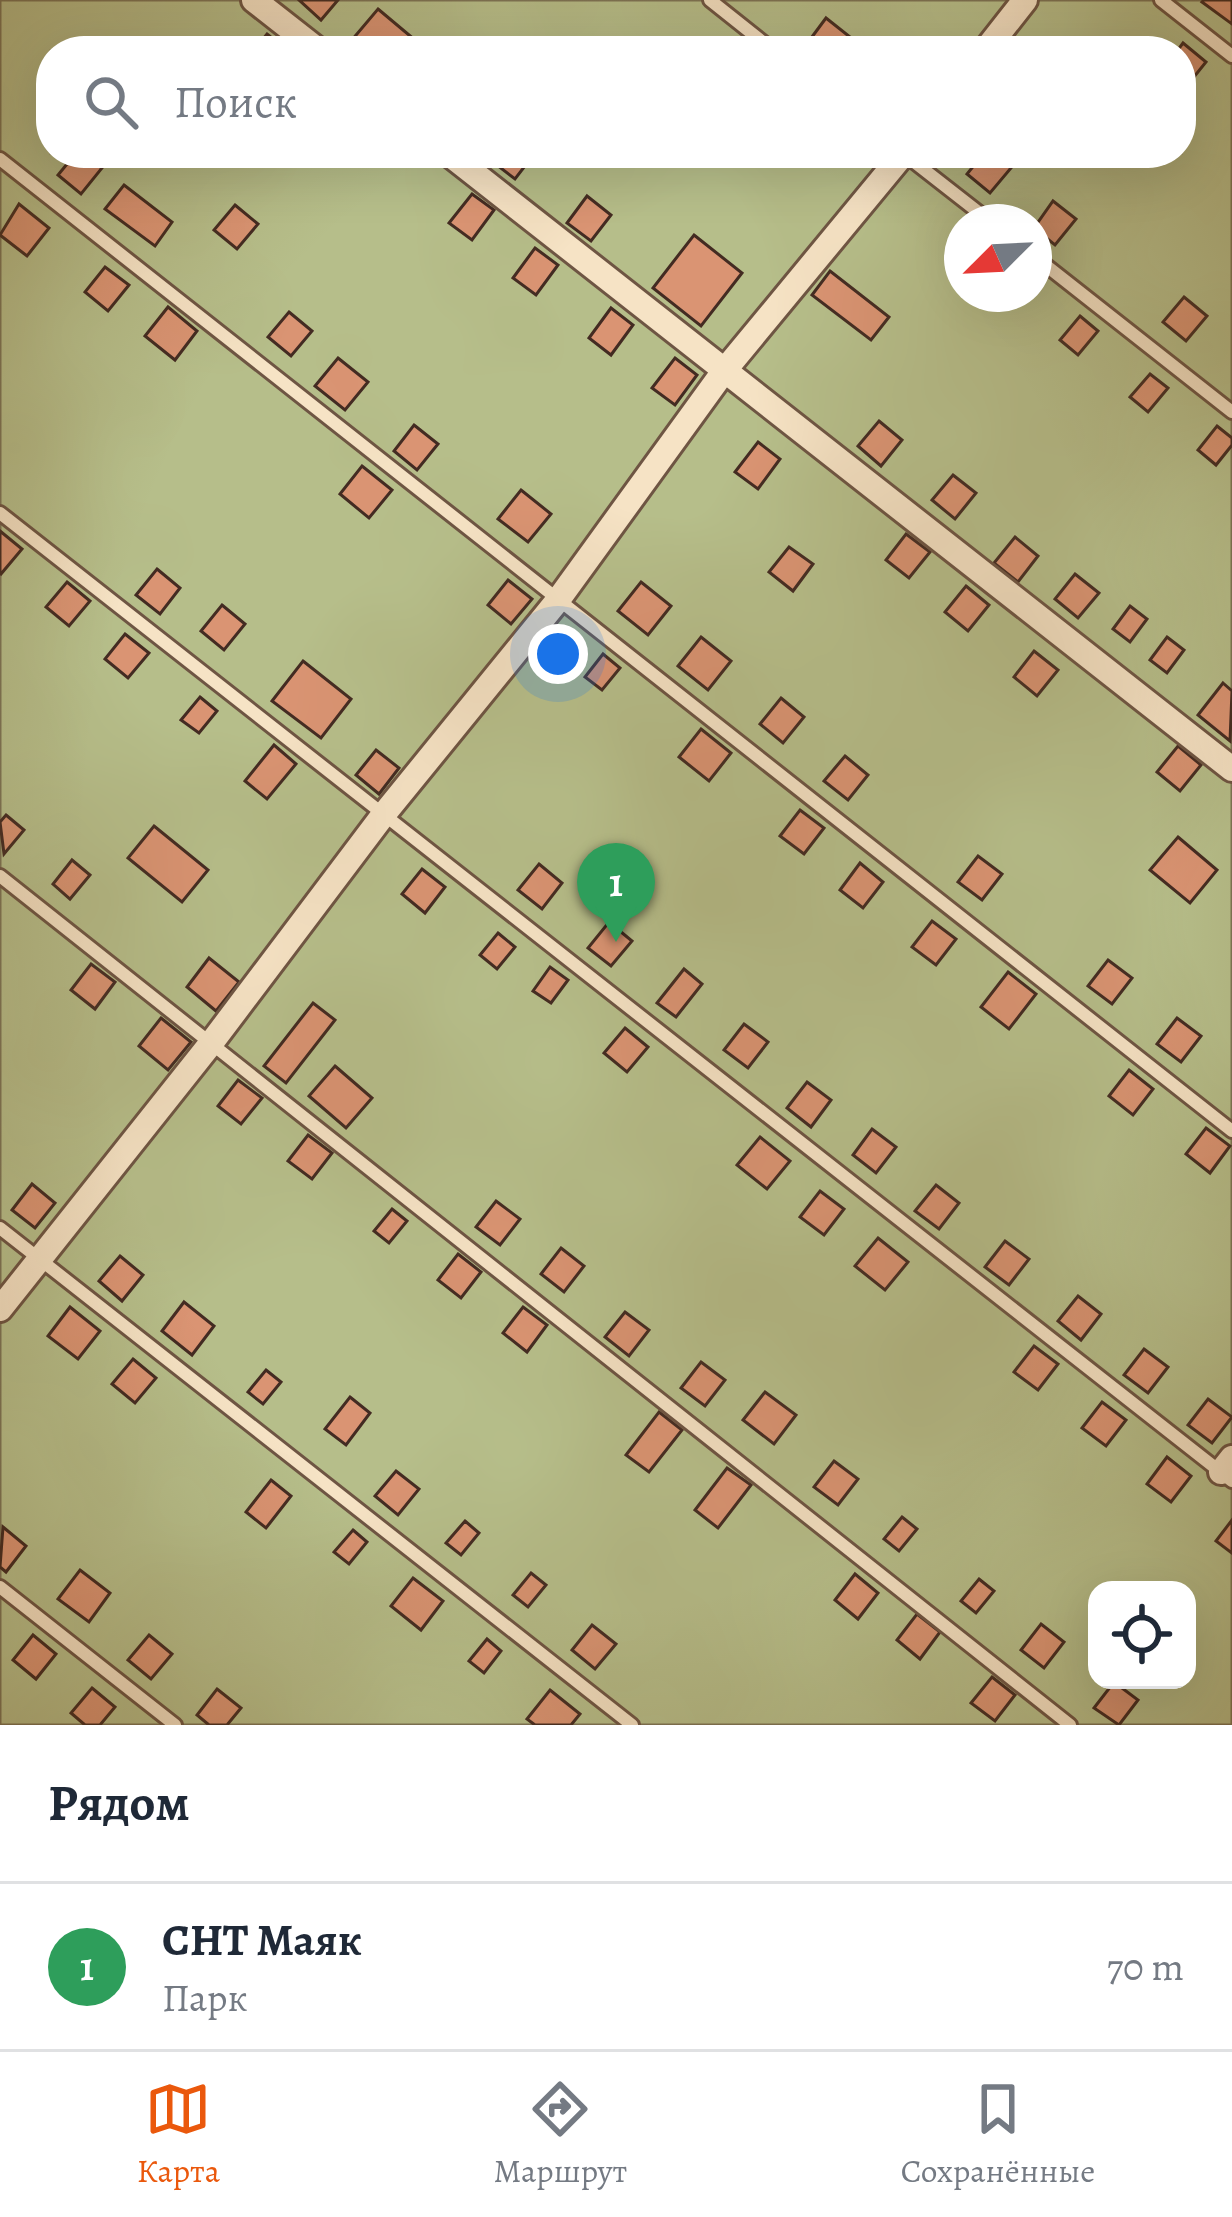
<!DOCTYPE html>
<html lang="ru">
<head>
<meta charset="utf-8">
<style>
	body { margin:0; font-family:Alegreya,serif; background:#f6f6f7; color:#1f2937 }
	.controls { position:absolute; right:36px; bottom:36px; display:grid; overflow:hidden; border-radius:24px; box-shadow:0 12px 48px #0002 }
	.controls button { width:108px; height:108px; display:grid; place-items:center; padding:0; border:0; border-bottom:3px solid #e0e1e3; background:#fff; color:#1f2937; font:60px sans-serif }
	.compass { position:absolute; left:944px; top:204px; width:108px; height:108px; border-radius:50%; background:#fff; box-shadow:0 12px 48px #0002; rotate:246deg }
	.you { position:absolute; left:558px; top:654px; width:42px; height:42px; margin:-30px; border:9px solid #fff; border-radius:50%; background:#1a73e8; box-shadow:0 0 0 18px #1a73e833 }
	.badge { display:grid; place-items:center; width:78px; height:78px; border-radius:50%; background:#ea580c; color:#fff; font-size:39px; font-weight:700 }
	.pin { position:absolute; translate:-50% -99px; filter:drop-shadow(0 3px 6px #0008) }
	.pin::after { content:''; position:absolute; top:63px; width:42px; height:36px; background:inherit; clip-path:polygon(0 0,100% 0,50% 100%) }
	.list { margin:0; padding:0; list-style:none }
	h2 { display:flex; justify-content:space-between; align-items:center; height:156px; margin:0; padding:0 48px; font-size:51px }
	h2 small { font-size:39px; font-weight:400; color:#747a83 }
	.list li { display:grid; grid-template-columns:78px 1fr auto; gap:36px; align-items:center; box-sizing:border-box; height:168px; padding:0 48px; border-top:3px solid #e0e1e3 }
	.list b { display:block; font-size:45px; white-space:nowrap }
	.list p { margin:0; font-size:39px; white-space:nowrap; color:#747a83 }
	.list em { font-size:39px; font-style:normal; color:#747a83 }
	.icon { flex:none; width:66px; height:66px; fill:none; stroke:currentColor; stroke-width:2; stroke-linecap:round; stroke-linejoin:round }
	.map { position:relative; flex:none; width:1232px; height:1725px; overflow:hidden }
	.search { position:absolute; background:#fff; box-shadow:0 12px 48px #0002; left:36px; right:36px; top:36px; height:132px; display:flex; align-items:center; gap:30px; box-sizing:border-box; padding:0 42px; border-radius:48px; color:#747a83; font-size:45px }
	.sheet { height:324px; background:#fff }
	nav { display:flex; justify-content:space-around; align-items:center; box-sizing:border-box; height:168px; border-top:3px solid #e0e1e3; background:#fff; font-size:33px; color:#747a83 }
	nav a { display:grid; justify-items:center; gap:6px }
	nav .on { color:#ea580c }
	.map>svg:first-child { display:block }
</style>
</head>
<body>
<div class="map">
<svg width="1232" height="1725" viewBox="0 0 1232 1725">
	<rect width="100%" height="100%" fill="#f1d4a6"/>
	<filter id="stains"><feTurbulence type="fractalNoise" baseFrequency=".00167" numOctaves="4"/><feColorMatrix values="0 0 0 0 .2 0 0 0 0 .09 0 0 0 0 .02 0 0 0 .5 -.17"/></filter>
	<radialGradient id="worn" r=".72"><stop offset=".6" stop-color="#630" stop-opacity="0"/><stop offset="1" stop-color="#630" stop-opacity=".3"/></radialGradient>
	<path fill="#b6be8a" stroke="#7c7456" stroke-width="3" fill-rule="evenodd" d="M0 0H1232V1725H0ZM51 51H1181V153H51ZM962 222H1034V294H962ZM1097 1590H1187V1680H1097Z"/>
	<g fill="#da9473" stroke="#432b22" stroke-width="3">
		<path d="M299 0H338L321 20Z"/>
		<path d="M1232 0V24L1202 2 1204 0Z"/>
		<path d="M378 9 415 40 406 51H364L351 41Z"/>
		<path d="M826 18 850 37 839 51H815L806 45Z"/>
		<path d="M267 34 288 51H253Z"/>
		<path d="M1183 43 1206 62 1185 88 1177 51Z"/>
		<path d="M76 153 102 168 81 194 58 175Z"/>
		<path d="M500 153H535L515 179 493 162Z"/>
		<path d="M984 153H993L1011 168 990 193 967 174Z"/>
		<path d="M124 185 172 222 155 246 105 209Z"/>
		<path d="M472 194 494 210 472 240 449 223Z"/>
		<path d="M587 196 611 215 591 241 567 223Z"/>
		<path d="M1053 201 1076 219 1055 245 1034 228Z"/>
		<path d="M19 204 49 228 27 256 0 235Z"/>
		<path d="M235 205 258 224 237 249 214 230Z"/>
		<path d="M694 235 742 273 701 326 653 288Z"/>
		<path d="M535 248 558 265 536 295 513 278Z"/>
		<path d="M105 267 129 285 108 311 85 292Z"/>
		<path d="M830 271 889 317 871 340 812 295Z"/>
		<path d="M1184 297 1207 316 1186 341 1163 322Z"/>
		<path d="M168 307 197 331 175 360 145 336Z"/>
		<path d="M611 308 633 325 611 355 589 338Z"/>
		<path d="M289 312 312 331 291 356 268 337Z"/>
		<path d="M1080 316 1098 331 1078 355 1060 340Z"/>
		<path d="M338 358 368 382 345 410 315 386Z"/>
		<path d="M675 358 697 375 675 405 652 388Z"/>
		<path d="M1150 374 1168 388 1148 412 1130 397Z"/>
		<path d="M879 421 902 440 881 466 858 446Z"/>
		<path d="M414 425 438 444 417 470 394 451Z"/>
		<path d="M1217 426 1232 438V445L1216 465 1198 450Z"/>
		<path d="M758 442 780 459 758 489 735 472Z"/>
		<path d="M362 466 392 490 369 518 340 494Z"/>
		<path d="M953 475 976 493 955 519 932 500Z"/>
		<path d="M521 490 551 514 528 542 498 519Z"/>
		<path d="M0 531 22 549 1 574 0 573Z"/>
		<path d="M906 534 930 552 909 578 886 560Z"/>
		<path d="M1015 537 1038 556 1018 582 994 563Z"/>
		<path d="M789 547 813 564 793 591 769 572Z"/>
		<path d="M157 569 180 588 160 614 136 595Z"/>
		<path d="M1075 574 1099 593 1078 618 1055 599Z"/>
		<path d="M508 580 532 599 511 624 488 605Z"/>
		<path d="M67 582 90 601 69 626 46 607Z"/>
		<path d="M641 582 671 606 648 635 618 611Z"/>
		<path d="M966 586 989 605 968 631 945 612Z"/>
		<path d="M222 605 245 624 224 650 201 631Z"/>
		<path d="M1130 606 1147 619 1130 642 1113 629Z"/>
		<path d="M125 634 149 653 128 678 105 659Z"/>
		<path d="M701 637 731 661 708 690 678 666Z"/>
		<path d="M1167 637 1184 650 1167 673 1150 660Z"/>
		<path d="M1034 651 1058 670 1037 696 1014 677Z"/>
		<path d="M603 654 620 668 602 690 585 677Z"/>
		<path d="M303 661 351 699 321 738 272 701Z"/>
		<path d="M1223 683 1232 691 1230 741 1198 715Z"/>
		<path d="M200 697 217 711 199 733 181 720Z"/>
		<path d="M781 698 804 717 783 743 760 724Z"/>
		<path d="M701 729 731 753 709 781 679 757Z"/>
		<path d="M274 745 296 764 267 799 245 781Z"/>
		<path d="M1178 746 1201 765 1180 791 1157 772Z"/>
		<path d="M376 750 399 768 379 794 356 775Z"/>
		<path d="M845 756 868 775 848 800 824 781Z"/>
		<path d="M800 810 824 828 804 854 780 836Z"/>
		<path d="M6 815 24 830 4 854 0 822Z"/>
		<path d="M154 826 208 870 182 902 128 858Z"/>
		<path d="M1178 837 1217 870 1190 903 1150 870Z"/>
		<path d="M978 856 1002 874 982 900 958 882Z"/>
		<path d="M72 860 90 875 70 899 53 884Z"/>
		<path d="M860 863 883 882 863 908 840 890Z"/>
		<path d="M539 864 562 883 542 909 518 890Z"/>
		<path d="M422 869 445 887 425 913 402 894Z"/>
		<path d="M932 921 956 939 936 965 912 947Z"/>
		<path d="M609 922 632 941 611 966 588 948Z"/>
		<path d="M498 933 515 947 497 969 480 955Z"/>
		<path d="M209 958 239 982 216 1011 187 987Z"/>
		<path d="M1108 960 1132 978 1112 1004 1088 986Z"/>
		<path d="M91 964 115 982 95 1009 71 990Z"/>
		<path d="M550 967 568 980 551 1003 533 991Z"/>
		<path d="M684 969 702 984 676 1017 657 1003Z"/>
		<path d="M1008 972 1036 994 1009 1029 981 1007Z"/>
		<path d="M313 1003 335 1020 286 1083 264 1066Z"/>
		<path d="M161 1018 191 1042 168 1070 139 1046Z"/>
		<path d="M1177 1018 1201 1036 1181 1062 1157 1044Z"/>
		<path d="M744 1024 768 1042 748 1068 724 1050Z"/>
		<path d="M625 1028 648 1047 627 1072 604 1053Z"/>
		<path d="M335 1066 372 1098 346 1128 309 1096Z"/>
		<path d="M1129 1070 1153 1089 1133 1115 1109 1096Z"/>
		<path d="M238 1080 262 1098 241 1124 218 1106Z"/>
		<path d="M807 1082 831 1100 811 1127 787 1108Z"/>
		<path d="M1206 1128 1230 1146 1210 1173 1186 1154Z"/>
		<path d="M872 1129 896 1147 876 1173 853 1155Z"/>
		<path d="M308 1135 332 1153 312 1179 288 1161Z"/>
		<path d="M760 1137 790 1161 767 1189 737 1165Z"/>
		<path d="M32 1184 55 1203 35 1228 12 1210Z"/>
		<path d="M936 1185 959 1203 939 1229 915 1211Z"/>
		<path d="M820 1191 844 1209 824 1235 800 1217Z"/>
		<path d="M496 1201 520 1219 500 1245 476 1227Z"/>
		<path d="M392 1209 407 1221 389 1243 374 1231Z"/>
		<path d="M878 1238 908 1262 885 1290 855 1266Z"/>
		<path d="M1005 1241 1029 1259 1009 1285 985 1267Z"/>
		<path d="M561 1248 584 1266 564 1292 541 1274Z"/>
		<path d="M458 1254 481 1272 461 1298 438 1280Z"/>
		<path d="M120 1256 143 1275 122 1301 99 1281Z"/>
		<path d="M1078 1296 1101 1314 1081 1340 1058 1321Z"/>
		<path d="M184 1302 214 1326 192 1355 162 1331Z"/>
		<path d="M70 1307 100 1331 78 1359 48 1336Z"/>
		<path d="M523 1307 547 1325 527 1352 503 1333Z"/>
		<path d="M625 1312 649 1330 629 1356 605 1337Z"/>
		<path d="M1034 1346 1058 1364 1038 1390 1014 1372Z"/>
		<path d="M1144 1349 1168 1367 1148 1393 1124 1375Z"/>
		<path d="M133 1359 156 1378 135 1403 112 1384Z"/>
		<path d="M701 1362 725 1380 705 1406 681 1388Z"/>
		<path d="M266 1370 281 1382 263 1404 248 1392Z"/>
		<path d="M765 1392 796 1415 774 1444 743 1420Z"/>
		<path d="M350 1397 370 1413 346 1445 325 1429Z"/>
		<path d="M1208 1399 1232 1417 1212 1443 1188 1425Z"/>
		<path d="M1102 1402 1126 1420 1106 1446 1082 1428Z"/>
		<path d="M659 1412 682 1430 649 1472 626 1455Z"/>
		<path d="M1167 1457 1191 1476 1171 1502 1147 1484Z"/>
		<path d="M834 1461 858 1479 838 1505 814 1487Z"/>
		<path d="M727 1468 751 1485 718 1528 695 1510Z"/>
		<path d="M396 1471 419 1489 398 1515 375 1496Z"/>
		<path d="M271 1480 291 1496 266 1528 246 1512Z"/>
		<path d="M902 1517 917 1529 899 1551 884 1539Z"/>
		<path d="M1232 1520V1553L1216 1541Z"/>
		<path d="M465 1521 479 1533 461 1555 446 1543Z"/>
		<path d="M3 1527 26 1546 6 1572 0 1567Z"/>
		<path d="M353 1530 367 1542 349 1564 334 1552Z"/>
		<path d="M80 1570 110 1593 89 1622 58 1599Z"/>
		<path d="M531 1573 546 1585 528 1607 513 1595Z"/>
		<path d="M855 1574 878 1593 858 1619 835 1600Z"/>
		<path d="M413 1578 443 1601 421 1630 391 1606Z"/>
		<path d="M979 1579 994 1591 976 1613 961 1601Z"/>
		<path d="M917 1614 940 1632 920 1659 897 1640Z"/>
		<path d="M1041 1624 1064 1642 1044 1668 1021 1650Z"/>
		<path d="M592 1625 616 1644 595 1669 572 1650Z"/>
		<path d="M33 1635 56 1654 36 1679 13 1660Z"/>
		<path d="M149 1635 172 1654 151 1679 128 1660Z"/>
		<path d="M487 1639 501 1651 484 1673 469 1661Z"/>
		<path d="M992 1677 1015 1695 995 1721 971 1703Z"/>
		<path d="M1114 1682 1138 1700 1119 1725 1094 1708Z"/>
		<path d="M92 1688 115 1707 100 1725H85L71 1713Z"/>
		<path d="M217 1689 241 1708 227 1725H209L197 1715Z"/>
		<path d="M550 1690 580 1714 571 1725H535L527 1719Z"/>
	</g>
	<g fill="none" stroke-linecap="round" stroke-linejoin="round">
		<defs>
			<g id="lane">
				<path d="M710 0 774 51"/>
				<path d="M1161 0 1232 56"/>
				<path d="M904 154 991 222"/>
				<path d="M0 159 1232 1131"/>
				<path d="M1034 256 1232 412"/>
				<path d="M0 513 1232 1481"/>
				<path d="M0 876 1070 1725"/>
				<path d="M0 1228 632 1725"/>
				<path d="M0 1587 175 1725"/>
			</g>
			<g id="street">
				<path d="M254 0 319 51"/>
				<path d="M985 51 1025 0"/>
				<path d="M448 153 1232 769"/>
				<path d="M0 1309 212 1042 384 814 558 600 724 371 904 153"/>
				<path d="M1221 1472 1232 1458"/>
			</g>
		</defs>
		<use href="#lane" stroke="#6e5543" stroke-width="18"/>
		<use href="#street" stroke="#6e5543" stroke-width="30"/>
		<use href="#lane" stroke="#f6e3c5" stroke-width="12"/>
		<use href="#street" stroke="#f6e3c5" stroke-width="24"/>
	</g>
	<rect width="100%" height="100%" filter="url(#stains)"/>
	<rect width="100%" height="100%" fill="url(#worn)"/>
</svg>
<div class="controls">
<button><svg class="icon" aria-label="locate" viewBox="0 0 24 24"><circle cx="12" cy="12" r="6"/><path d="M12 2v4M12 18v4M2 12h4M18 12h4"/></svg></button>
</div>
<svg class="compass" viewBox="-18 -18 36 36"><path d="M0-13l5 13h-10z" fill="#e53935"/><path d="M0 13l5-13h-10z" fill="#747a83"/></svg>
<div class="you"></div>
<div class="pin badge" style="left:616px;top:942px;background:#2e9e5b">1</div>
<div class="search"><svg class="icon" aria-label="search" viewBox="0 0 24 24"><circle cx="10" cy="10" r="6"/><path d="M15 15l6 6"/></svg>Поиск</div>
</div>
<section class="sheet">
<h2>Рядом<small></small></h2>
<ul class="list">
<li><span class="badge" style="background:#2e9e5b">1</span><div><b>СНТ Маяк</b><p>Парк</p></div><em>70 m</em></li>
</ul>
</section>
<nav>
<a class="on"><svg class="icon" aria-label="map" viewBox="0 0 24 24"><path d="M3 6l6-2 6 2 6-2v14l-6 2-6-2-6 2zM9 4v14M15 6v14"/></svg>Карта</a>
<a><svg class="icon" aria-label="directions" viewBox="0 0 24 24"><path d="M12 3l9 9-9 9-9-9zM9 14v-3h6M13 9l2 2-2 2"/></svg>Маршрут</a>
<a><svg class="icon" aria-label="saved" viewBox="0 0 24 24"><path d="M7 4h10v16l-5-4-5 4z"/></svg>Сохранённые</a>
</nav>
</body>
</html>
